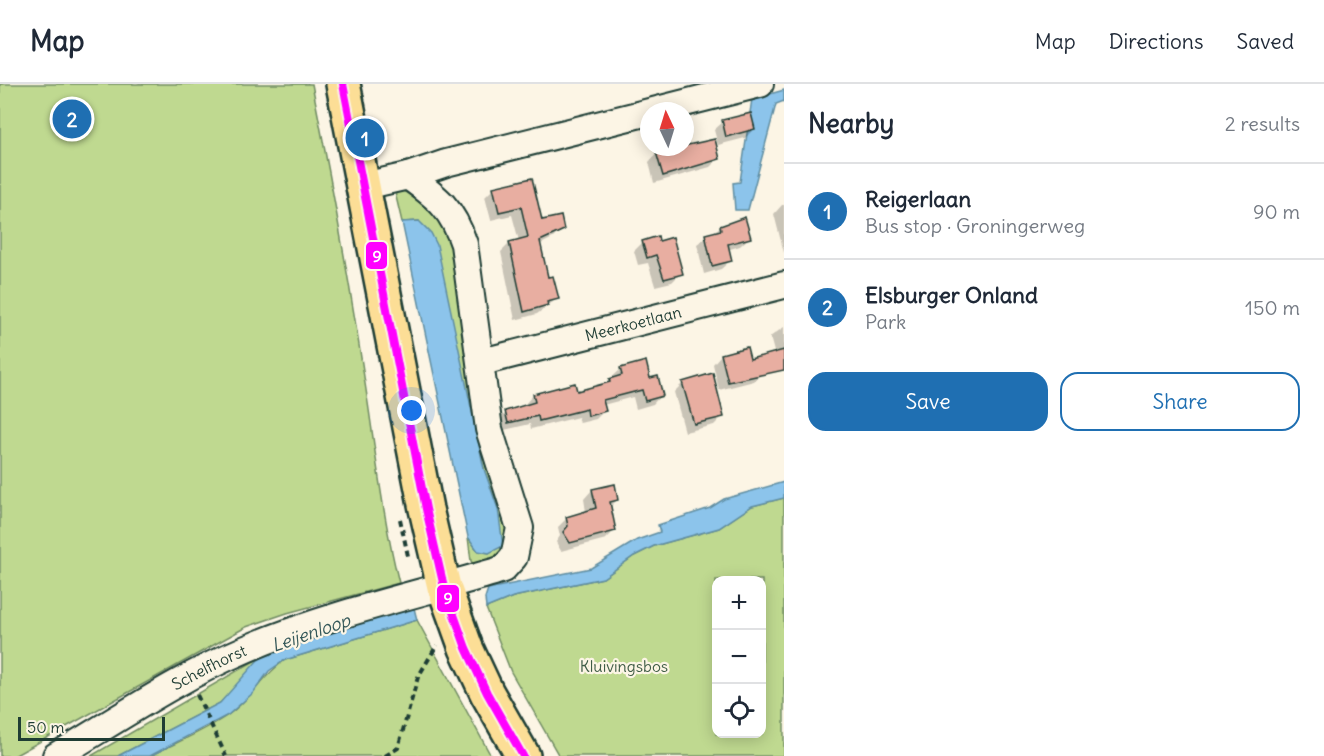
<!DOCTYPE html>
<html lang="en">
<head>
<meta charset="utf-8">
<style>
	body { margin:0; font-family:Delius,sans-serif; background:#f2f2f3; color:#1f2937 }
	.controls { position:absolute; right:18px; bottom:18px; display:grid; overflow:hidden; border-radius:12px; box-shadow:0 3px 15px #0003 }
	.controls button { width:54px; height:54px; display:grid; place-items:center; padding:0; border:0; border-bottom:2px solid #e0e1e3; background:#fff; color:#1f2937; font:30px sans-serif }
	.compass { position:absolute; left:640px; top:18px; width:54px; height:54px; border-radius:50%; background:#fff; box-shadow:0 3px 15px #0003; rotate:356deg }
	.scale { position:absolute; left:18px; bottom:15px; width:147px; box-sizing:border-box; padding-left:6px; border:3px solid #1f3d34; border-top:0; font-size:16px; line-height:21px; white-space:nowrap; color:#1f3d34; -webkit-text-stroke:4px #fcf5e5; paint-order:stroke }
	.you { position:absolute; left:412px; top:327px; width:21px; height:21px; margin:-15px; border:4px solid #fff; border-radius:50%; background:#1a73e8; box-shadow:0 0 0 9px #1a73e833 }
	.badge { display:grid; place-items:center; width:39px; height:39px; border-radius:50%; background:#1f6fb2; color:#fff; font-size:20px; font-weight:700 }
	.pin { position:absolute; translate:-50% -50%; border:3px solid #fff; box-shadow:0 2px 6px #0006 }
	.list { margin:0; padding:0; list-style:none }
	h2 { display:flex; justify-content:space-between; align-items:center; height:78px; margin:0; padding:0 24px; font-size:26px }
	h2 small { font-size:20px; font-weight:400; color:#747a83 }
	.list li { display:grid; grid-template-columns:39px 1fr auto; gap:18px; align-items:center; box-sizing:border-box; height:96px; padding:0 24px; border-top:2px solid #e0e1e3 }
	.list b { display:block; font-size:22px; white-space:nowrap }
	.list p { margin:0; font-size:20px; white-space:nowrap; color:#747a83 }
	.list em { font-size:20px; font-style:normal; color:#747a83 }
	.actions { display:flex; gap:12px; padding:18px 24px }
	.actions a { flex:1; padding:14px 0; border:2px solid #1f6fb2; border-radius:18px; text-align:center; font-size:21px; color:#1f6fb2 }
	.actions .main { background:#1f6fb2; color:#fff }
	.icon { flex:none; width:33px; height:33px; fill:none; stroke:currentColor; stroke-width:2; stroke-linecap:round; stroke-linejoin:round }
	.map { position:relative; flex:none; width:784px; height:672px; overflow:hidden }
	header { display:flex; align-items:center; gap:36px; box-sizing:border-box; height:84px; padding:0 30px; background:#fff; border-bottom:2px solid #e0e1e3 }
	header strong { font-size:28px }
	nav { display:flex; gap:33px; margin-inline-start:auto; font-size:21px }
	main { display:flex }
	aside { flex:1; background:#fff }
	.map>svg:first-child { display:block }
</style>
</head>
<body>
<header>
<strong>Map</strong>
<nav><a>Map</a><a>Directions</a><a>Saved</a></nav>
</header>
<main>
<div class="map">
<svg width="784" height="672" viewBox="0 0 784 672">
	<rect width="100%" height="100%" fill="#fcf5e5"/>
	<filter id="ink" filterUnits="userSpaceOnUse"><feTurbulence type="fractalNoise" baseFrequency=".0167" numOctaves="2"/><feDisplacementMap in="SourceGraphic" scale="12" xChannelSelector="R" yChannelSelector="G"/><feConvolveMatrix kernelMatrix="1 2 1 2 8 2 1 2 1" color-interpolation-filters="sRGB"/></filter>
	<g filter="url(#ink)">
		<g fill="#bfd990" stroke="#6f8b62" stroke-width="1.5" fill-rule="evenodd">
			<path d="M0 0H312C333 106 352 212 368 319 377 380 384 439 399 499L287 529 246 543 14 672H0Z"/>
			<path d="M393 100 437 129 455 162 510 429 508 468 476 485 471 477 468 453 478 467 489 469 498 425 484 385 419 137 402 138Z"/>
			<path d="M784 414V672H559L511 588 486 524 513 513 603 494 634 472 654 462 719 444 752 422ZM716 496H762V650H716Z"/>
			<path d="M417 536 491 672H150C175 659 205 647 228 631 251 615 263 591 285 576Z"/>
			<path d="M273 566 220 619 118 672H91Z"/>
		</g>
		<g fill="#8cc4eb" stroke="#608ea2" stroke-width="1.5">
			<path d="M784 6V17L776 20 748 126H735L733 99 740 98 752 15Z"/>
			<path d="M419 137 431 149 437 161 484 385 498 425 503 462 489 469 478 467 468 453 402 138Z"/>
			<path d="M784 398V414L752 422 719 444 654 462 634 472 603 494 513 513 486 524 485 514 488 505 591 484 637 456 660 448 658 441 710 424 724 415Z"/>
			<path d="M414 524 417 536 285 576 269 587 253 609 228 631 150 672H118L220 619 257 577 273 566 342 543Z"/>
		</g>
		<g fill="#0003">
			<path d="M723 38 754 45 745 54 718 61 714 46Z"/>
			<path d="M686 61 687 64 718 75 710 83 654 99 649 78 657 69Z"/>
			<path d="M531 96 541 138 562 145 553 154 539 161 547 195 558 214 537 230 515 236 501 168 510 159 519 157 512 131 491 136 485 113 494 104Z"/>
			<path d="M782 121H784V169L774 130Z"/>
			<path d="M720 143 749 154 740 162 727 166 730 177 721 185 704 190 697 160Z"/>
			<path d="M643 158H658L681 189 672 198 655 202 648 179 638 181 634 167Z"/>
			<path d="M784 243V284L779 286 770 253Z"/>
			<path d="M721 271 749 277 763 288 754 297 719 306 713 280Z"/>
			<path d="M621 285 649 296 661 311 653 320 636 325 633 313 603 321 604 327 596 335 580 339 578 333 531 345 530 340 500 347 497 337 506 329 526 323 525 320 533 311 576 309 604 301Z"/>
			<path d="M683 299 723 332 714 341 685 348 674 308Z"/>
			<path d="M592 406 617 416 610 423 615 446 606 455 561 467 556 458 560 452 558 443 567 434 586 428 584 415Z"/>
		</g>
		<g fill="#e8aea1" stroke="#1f3d34" stroke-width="1.5">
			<path d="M751 29 755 45 726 53 722 36Z"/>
			<path d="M715 55 720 75 663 92 656 68Z"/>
			<path d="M532 94 542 136 561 132 564 146 540 157 548 193 553 192 559 215 547 218 548 221 524 228 509 158 528 153 521 123 499 128 493 103Z"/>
			<path d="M745 133 751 154 728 160 732 177 712 182 705 150 721 146 720 142Z"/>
			<path d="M658 152 659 157 673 153 683 190 664 195 656 171 647 174 642 157Z"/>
			<path d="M747 263 750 275 784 266V286L728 298 721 270Z"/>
			<path d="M646 277 650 294 658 292 663 312 645 317 642 306 603 316 606 327 588 332 587 325 539 337 538 332 508 339 505 327 535 318 533 310 575 299 577 307 610 298 609 295 622 291 620 284Z"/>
			<path d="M713 289 724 333 694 340 682 298Z"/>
			<path d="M615 400 618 416 610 418 616 447 570 459 563 448 568 442 566 433 596 424 592 405Z"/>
		</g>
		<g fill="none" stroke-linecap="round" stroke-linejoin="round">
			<defs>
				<g id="minor">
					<path d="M653 27 760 0"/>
					<path d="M408 92 446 79 649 28"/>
					<path id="s1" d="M482 278 784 201"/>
					<path id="s2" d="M56 672C118 635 180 593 246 565 326 531 411 512 494 488L503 485 514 473 520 444 489 345 464 160C452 124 438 114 408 92L364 102"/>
				</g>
				<path id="major" d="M343 0 426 425 444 503 466 564 487 609 523 672"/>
			</defs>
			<use href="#minor" stroke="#1f3d34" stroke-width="30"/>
			<use href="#major" stroke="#1f3d34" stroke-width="38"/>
			<g stroke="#1f3d34" stroke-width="4" stroke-dasharray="6 4.5" stroke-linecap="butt">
				<path d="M400 435 408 472"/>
				<path d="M197 611 226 672"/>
				<path d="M385 672 398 664 418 593 437 561"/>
			</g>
			<use href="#minor" stroke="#fcf5e5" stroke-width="26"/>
			<use href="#major" stroke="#fcde96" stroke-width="33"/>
			<defs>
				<path id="bus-1" d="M343 0 426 425 444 503 466 564 487 609 523 672"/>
			</defs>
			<use href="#bus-1" stroke="#fcf5e5" stroke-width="12"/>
			<use href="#bus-1" stroke="#f0f" stroke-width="8"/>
		</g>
	</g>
	<g text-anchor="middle" stroke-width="4.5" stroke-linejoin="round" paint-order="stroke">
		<g font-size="16" fill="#1f3d34" stroke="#fcf5e5">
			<text dy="6" stroke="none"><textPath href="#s1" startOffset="156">Meerkoetlaan</textPath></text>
			<text dy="6" stroke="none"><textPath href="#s2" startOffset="177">Schelfhorst</textPath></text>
		</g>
		<g font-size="16" fill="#3f5c46" stroke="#fcf5e5">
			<text x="624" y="588">Kluivingsbos</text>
		</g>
		<g font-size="18" font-style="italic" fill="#355859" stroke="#fcf5e5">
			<text transform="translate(311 549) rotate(-19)" y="6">Leijenloop</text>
		</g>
	</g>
	<g stroke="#fcf5e5" stroke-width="2">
		<rect x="365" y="157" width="23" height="29" rx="6" fill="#f0f"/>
		<rect x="436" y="500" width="24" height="29" rx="6" fill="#f0f"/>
	</g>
	<g font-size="16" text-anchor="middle" font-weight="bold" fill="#fff">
		<text x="377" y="178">9</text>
		<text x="448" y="520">9</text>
	</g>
</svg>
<div class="controls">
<button>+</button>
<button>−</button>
<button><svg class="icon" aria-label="locate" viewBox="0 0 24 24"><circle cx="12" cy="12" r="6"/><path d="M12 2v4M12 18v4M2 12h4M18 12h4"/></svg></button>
</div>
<svg class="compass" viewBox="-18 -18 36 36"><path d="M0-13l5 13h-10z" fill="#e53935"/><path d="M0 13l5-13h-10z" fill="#747a83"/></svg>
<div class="scale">50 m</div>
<div class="you"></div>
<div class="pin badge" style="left:365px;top:54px">1</div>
<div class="pin badge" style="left:72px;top:35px">2</div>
</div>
<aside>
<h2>Nearby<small>2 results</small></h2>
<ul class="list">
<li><span class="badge">1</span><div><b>Reigerlaan</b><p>Bus stop · Groningerweg</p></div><em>90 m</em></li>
<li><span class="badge">2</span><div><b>Elsburger Onland</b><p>Park</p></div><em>150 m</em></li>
</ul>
<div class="actions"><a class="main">Save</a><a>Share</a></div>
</aside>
</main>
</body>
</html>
